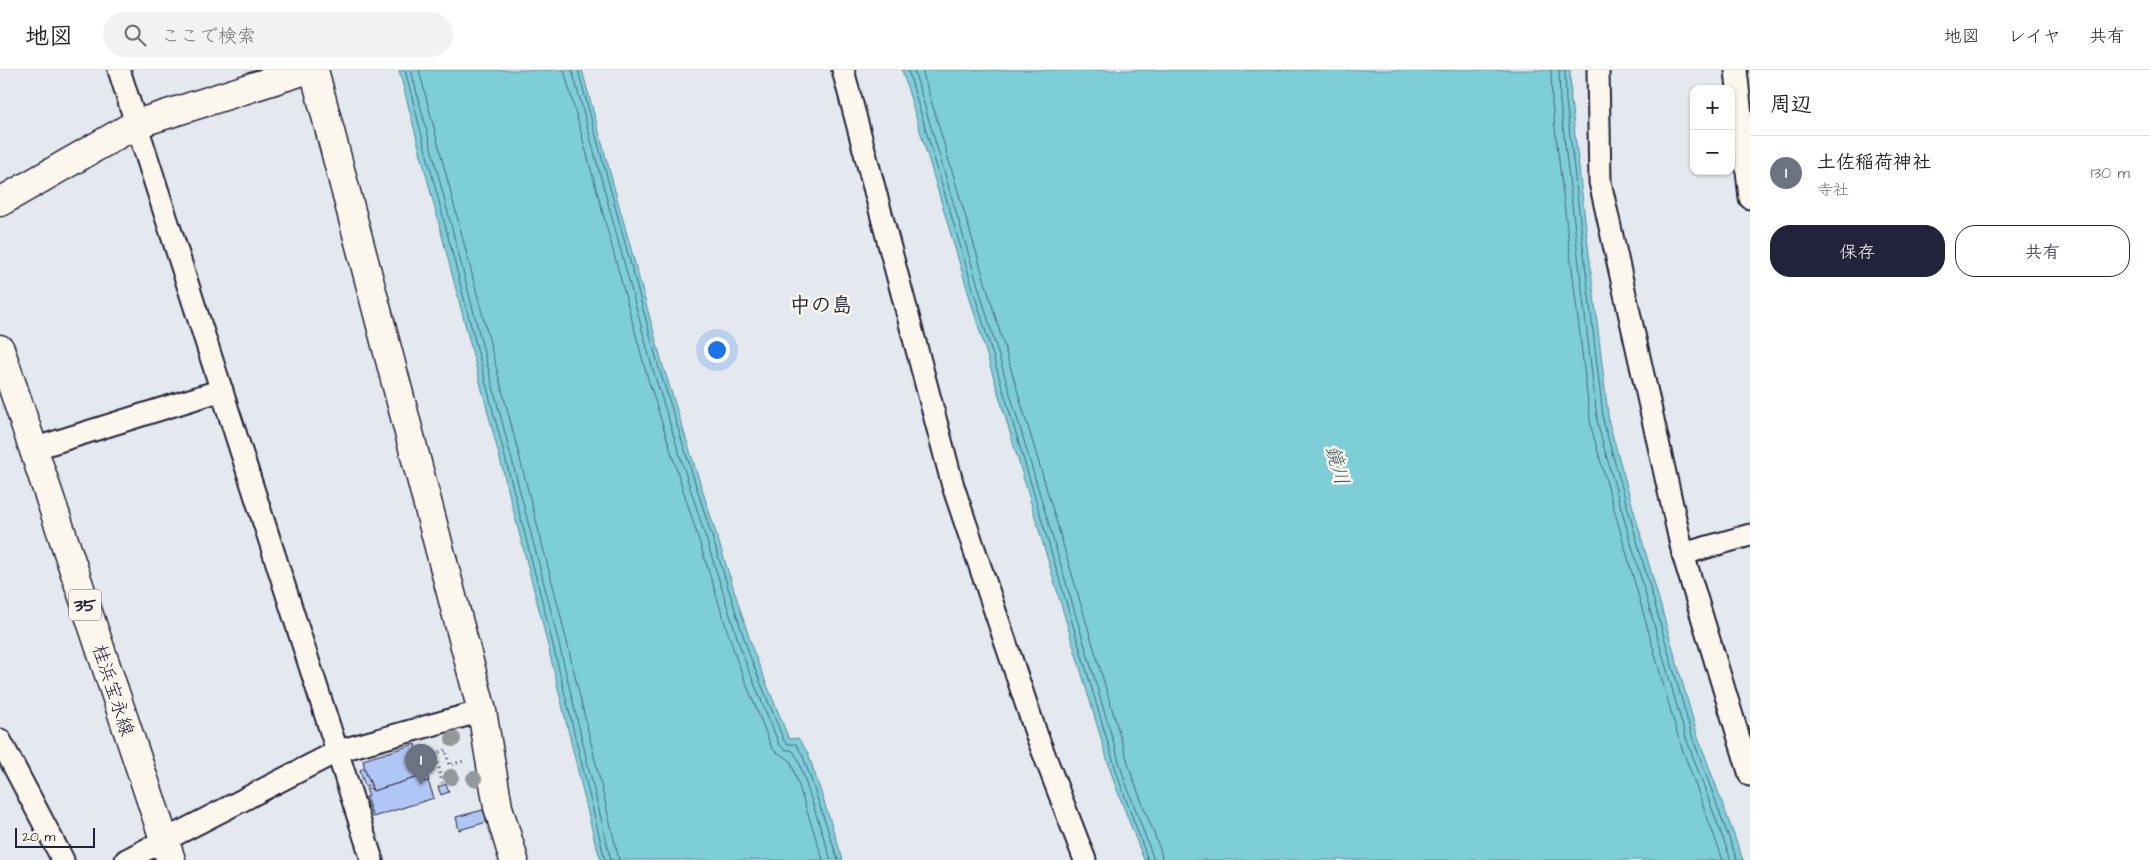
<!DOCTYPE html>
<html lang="ja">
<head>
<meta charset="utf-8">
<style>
	body { margin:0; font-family:"Architects Daughter","Klee One",sans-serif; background:#f2f2f2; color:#222 }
	.controls { position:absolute; right:15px; top:15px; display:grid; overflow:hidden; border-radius:10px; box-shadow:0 1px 4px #0004 }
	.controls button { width:45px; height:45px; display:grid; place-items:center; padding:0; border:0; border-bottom:1px solid #e0e0e0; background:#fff; color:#222; font:25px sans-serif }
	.scale { position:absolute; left:15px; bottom:12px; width:80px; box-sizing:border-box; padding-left:5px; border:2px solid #22223b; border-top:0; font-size:14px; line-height:18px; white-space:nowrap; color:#22223b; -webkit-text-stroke:4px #fbf7ec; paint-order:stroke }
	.you { position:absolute; left:716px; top:279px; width:18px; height:18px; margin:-12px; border:4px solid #fff; border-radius:50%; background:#1a73e8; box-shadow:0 0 0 8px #1a73e833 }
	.badge { display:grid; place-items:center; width:32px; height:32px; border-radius:50%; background:#22223b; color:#fff; font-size:16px; font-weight:700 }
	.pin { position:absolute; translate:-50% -41px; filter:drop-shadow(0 1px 2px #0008) }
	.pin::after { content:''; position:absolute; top:26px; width:18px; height:15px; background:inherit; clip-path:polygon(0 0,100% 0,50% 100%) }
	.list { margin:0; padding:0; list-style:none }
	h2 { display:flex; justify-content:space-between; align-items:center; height:65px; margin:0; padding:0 20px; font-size:21px }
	h2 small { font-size:16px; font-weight:400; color:#767676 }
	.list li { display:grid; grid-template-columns:32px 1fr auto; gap:15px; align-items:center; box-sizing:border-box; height:75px; padding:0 20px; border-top:1px solid #e0e0e0 }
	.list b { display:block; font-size:19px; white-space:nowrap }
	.list p { margin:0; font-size:16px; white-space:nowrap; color:#767676 }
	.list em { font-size:16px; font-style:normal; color:#767676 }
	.actions { display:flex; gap:10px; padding:15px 20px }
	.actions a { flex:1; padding:11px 0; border:1px solid #22223b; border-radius:20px; text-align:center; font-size:18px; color:#22223b }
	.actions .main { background:#22223b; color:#fff }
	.icon { flex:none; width:28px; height:28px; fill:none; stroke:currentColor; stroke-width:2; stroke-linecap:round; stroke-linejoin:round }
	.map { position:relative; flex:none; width:1750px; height:790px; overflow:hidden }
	header { display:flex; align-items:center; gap:30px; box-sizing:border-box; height:70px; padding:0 25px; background:#fff; border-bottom:1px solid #e0e0e0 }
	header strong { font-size:24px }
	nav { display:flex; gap:28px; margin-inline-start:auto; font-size:18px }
	.search { width:350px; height:45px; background:#f2f2f2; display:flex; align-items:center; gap:12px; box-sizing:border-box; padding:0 18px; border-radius:28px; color:#767676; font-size:19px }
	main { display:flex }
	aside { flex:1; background:#fff }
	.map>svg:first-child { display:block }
</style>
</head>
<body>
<header>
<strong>地図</strong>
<div class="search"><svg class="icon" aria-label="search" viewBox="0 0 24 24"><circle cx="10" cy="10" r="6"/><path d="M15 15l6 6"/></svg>ここで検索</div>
<nav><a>地図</a><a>レイヤ</a><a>共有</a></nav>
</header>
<main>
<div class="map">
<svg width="1750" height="790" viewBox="0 0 1750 790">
	<rect width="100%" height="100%" fill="#e4e8ef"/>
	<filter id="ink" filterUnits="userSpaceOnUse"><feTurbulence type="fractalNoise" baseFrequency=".02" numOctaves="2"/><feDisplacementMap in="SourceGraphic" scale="10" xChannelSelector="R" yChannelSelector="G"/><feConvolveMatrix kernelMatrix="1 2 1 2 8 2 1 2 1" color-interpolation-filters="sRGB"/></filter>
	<g filter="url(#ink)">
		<g fill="#7eced8" stroke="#598999">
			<path d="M399 0H582L663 296 754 583 789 669 798 668 808 683 843 790H601L595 772 540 543Z"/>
			<path d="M902 0H1570L1571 31 1609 353 1697 664 1743 790H1144L1114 712Z"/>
		</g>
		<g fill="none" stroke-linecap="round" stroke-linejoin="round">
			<g stroke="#47677a" stroke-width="1">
				<path d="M405 0 545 542 605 790"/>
				<path d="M411 0 551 541 611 790"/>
				<path d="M419 0 559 539 619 790"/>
				<path d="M564 0 646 302 736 588 772 678C778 685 787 686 791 692L823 790"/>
				<path d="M572 0 653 300 743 586 779 674 784 679 793 681 798 689 831 790"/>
				<path d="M578 0 659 298 749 584 784 671 788 674H796L803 686 838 790"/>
				<path d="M908 0 1119 710 1148 790"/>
				<path d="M914 0 1124 708 1154 790"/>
				<path d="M922 0 1132 706 1161 782 1162 790"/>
				<path d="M1551 0 1552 33 1591 357 1679 670 1723 790"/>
				<path d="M1559 0 1560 32 1598 356 1686 668 1731 790"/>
				<path d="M1565 0 1566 31 1604 354 1692 666 1737 790"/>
			</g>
		</g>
		<g fill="#b0c6f5" stroke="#22223b">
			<path d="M415 674 416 679 423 677 429 695 422 697 424 706 373 721 369 709 367 710 363 690Z"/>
			<path d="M425 696 429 711 424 712 422 697Z"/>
			<path d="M364 698 371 715 365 717 360 700Z"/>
			<path d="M422 706 424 712 428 711 434 728 373 747 366 727 369 726 366 719 371 718 373 721Z"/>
			<path d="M446 714 449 722 441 725 438 717Z"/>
			<path d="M483 740 487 752 459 760 456 747Z"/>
		</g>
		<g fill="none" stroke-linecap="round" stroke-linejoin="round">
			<defs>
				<g id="street">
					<path d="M119 0 372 790"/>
					<path d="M843 0 953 416 1037 666 1085 790"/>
					<path d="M1598 0 1600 112 1683 484 1750 705"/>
					<path d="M1736 0 1750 128"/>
					<path d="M33 379 222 320"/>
					<path d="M1683 484 1750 465"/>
					<path d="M0 670 63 790"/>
					<path d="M126 790 338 681 482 641"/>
				</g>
				<g id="secondary">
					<path d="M314 0 482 641 498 737 514 790"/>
					<path d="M0 132 136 54 306 0"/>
				</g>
				<path id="primary" d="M0 279 171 790"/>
			</defs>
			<use href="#street" stroke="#22223b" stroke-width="25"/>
			<use href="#secondary" stroke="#22223b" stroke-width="31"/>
			<use href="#primary" stroke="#22223b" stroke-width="31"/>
			<g stroke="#22223b" stroke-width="3" stroke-dasharray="1 4" stroke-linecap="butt">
				<path d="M436 683 442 713"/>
				<path d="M430 685 446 680 449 695 464 691"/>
			</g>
			<use href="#street" stroke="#fbf7ec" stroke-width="21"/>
			<use href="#secondary" stroke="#fbf7ec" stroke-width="28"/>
			<use href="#primary" stroke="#fbf7ec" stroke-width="28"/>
		</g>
		<g fill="#93999a">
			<circle cx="453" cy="669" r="8"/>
			<circle cx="451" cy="707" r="8"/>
			<circle cx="474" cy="709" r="8"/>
		</g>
	</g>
	<g text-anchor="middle" stroke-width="5" stroke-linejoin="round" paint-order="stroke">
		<rect fill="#fbf7ec" stroke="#636270" stroke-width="1" x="69" y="519.5" width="32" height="31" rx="4"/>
		<g font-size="18" font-weight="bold" fill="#22223b">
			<text x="85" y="541">35</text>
		</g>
		<g font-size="19" fill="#22223b" stroke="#fbf7ec">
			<text transform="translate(114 620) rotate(72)" y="7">桂浜宝永線</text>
		</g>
		<g font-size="20" font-style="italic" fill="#3e566a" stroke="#fbf7ec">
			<text transform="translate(1338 395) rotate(75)" y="7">鏡川</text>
		</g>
		<g font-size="21" font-weight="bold" fill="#22223b" stroke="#fbf7ec">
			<text x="821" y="242">中の島</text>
		</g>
	</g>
</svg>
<div class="controls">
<button>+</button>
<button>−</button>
</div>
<div class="scale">20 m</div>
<div class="you"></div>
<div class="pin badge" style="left:421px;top:715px;background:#6b7280">1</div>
</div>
<aside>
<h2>周辺<small></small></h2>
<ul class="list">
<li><span class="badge" style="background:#6b7280">1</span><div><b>土佐稲荷神社</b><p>寺社</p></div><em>130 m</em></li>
</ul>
<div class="actions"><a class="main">保存</a><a>共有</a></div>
</aside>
</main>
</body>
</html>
